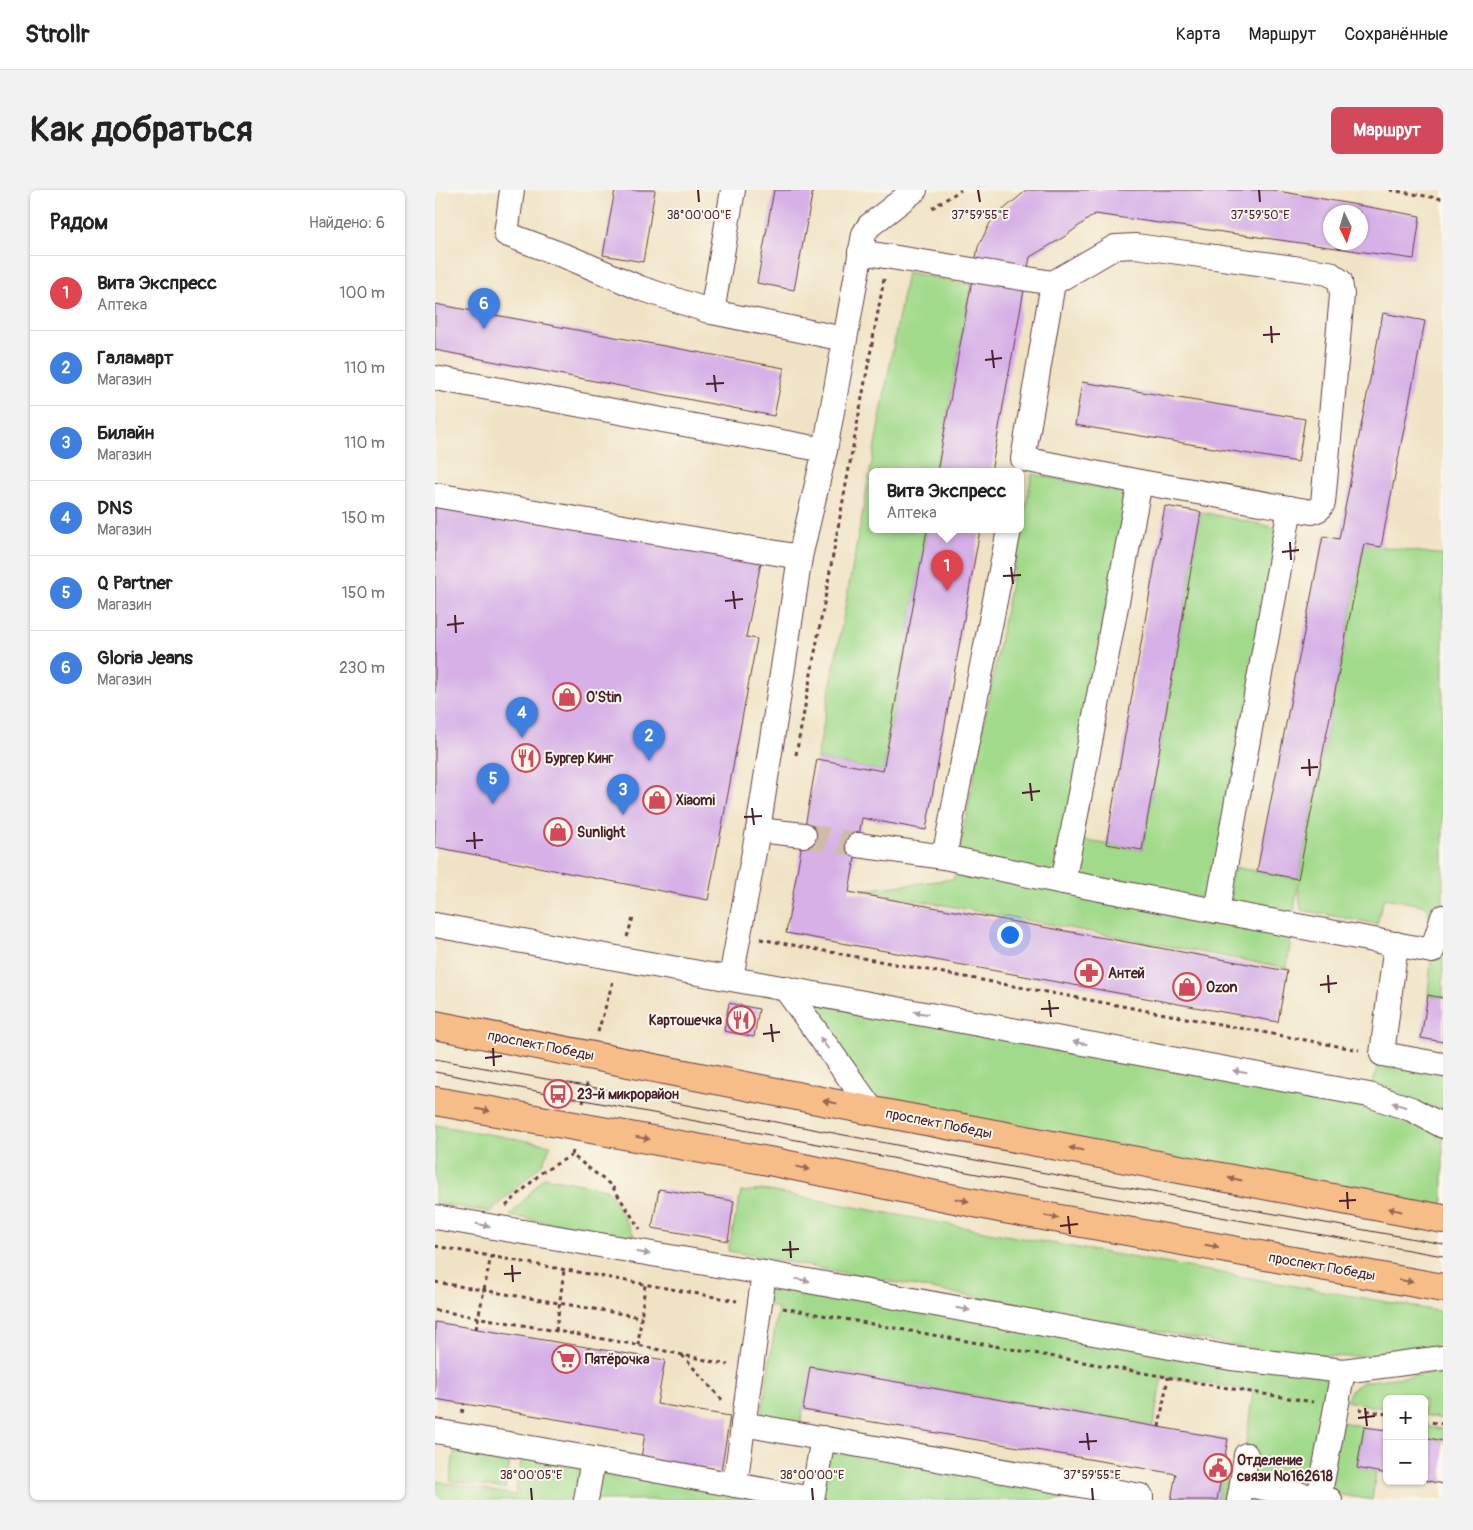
<!DOCTYPE html>
<html lang="ru">
<head>
<meta charset="utf-8">
<style>
	body { margin:0; font-family:Pangolin,sans-serif; background:#f2f2f2; color:#222 }
	.controls { position:absolute; right:15px; bottom:15px; display:grid; overflow:hidden; border-radius:8px; box-shadow:0 1px 4px #0004 }
	.controls button { width:45px; height:45px; display:grid; place-items:center; padding:0; border:0; border-bottom:1px solid #e0e0e0; background:#fff; color:#222; font:25px sans-serif }
	.compass { position:absolute; left:888px; top:15px; width:45px; height:45px; border-radius:50%; background:#fff; box-shadow:0 1px 4px #0004; rotate:175deg }
	.you { position:absolute; left:574px; top:744px; width:18px; height:18px; margin:-12px; border:4px solid #fff; border-radius:50%; background:#1a73e8; box-shadow:0 0 0 8px #1a73e833 }
	.badge { display:grid; place-items:center; width:32px; height:32px; border-radius:50%; background:#d1495b; color:#fff; font-size:16px; font-weight:700 }
	.pin { position:absolute; translate:-50% -41px; filter:drop-shadow(0 1px 2px #0008) }
	.pin::after { content:''; position:absolute; top:26px; width:18px; height:15px; background:inherit; clip-path:polygon(0 0,100% 0,50% 100%) }
	.popup { position:absolute; left:434px; top:278px; width:155px; height:65px; box-sizing:border-box; display:grid; place-content:center; border-radius:8px; background:#fff; filter:drop-shadow(0 1px 4px #0005); font-size:16px; white-space:nowrap; color:#767676 }
	.popup b { font-size:19px; color:#222 }
	.popup::after { content:''; position:absolute; left:50%; top:100%; margin-left:-10px; border:10px solid transparent; border-top-color:#fff }
	.list { margin:0; padding:0; list-style:none }
	h2 { display:flex; justify-content:space-between; align-items:center; height:65px; margin:0; padding:0 20px; font-size:21px }
	h2 small { font-size:16px; font-weight:400; color:#767676 }
	.list li { display:grid; grid-template-columns:32px 1fr auto; gap:15px; align-items:center; box-sizing:border-box; height:75px; padding:0 20px; border-top:1px solid #e0e0e0 }
	.list b { display:block; font-size:19px; white-space:nowrap }
	.list p { margin:0; font-size:16px; white-space:nowrap; color:#767676 }
	.list em { font-size:16px; font-style:normal; color:#767676 }
	.map { position:relative; flex:none; width:1008px; height:1310px; overflow:hidden; border-radius:8px }
	header { display:flex; align-items:center; gap:30px; box-sizing:border-box; height:70px; padding:0 25px; background:#fff; border-bottom:1px solid #e0e0e0 }
	header strong { font-size:24px }
	nav { display:flex; gap:28px; margin-inline-start:auto; font-size:18px }
	.intro { display:flex; align-items:center; justify-content:space-between; box-sizing:border-box; height:120px; padding:0 30px }
	h1 { margin:0; font-size:35px }
	.button { padding:12px 22px; border-radius:8px; background:#d1495b; color:#fff; font-size:18px; font-weight:700 }
	main { display:flex; gap:30px; padding:0 30px }
	aside { flex:1; background:#fff; border-radius:8px; box-shadow:0 1px 4px #0004 }
	.map>svg:first-child { display:block }
</style>
</head>
<body>
<header>
<strong>Strollr</strong>
<nav><a>Карта</a><a>Маршрут</a><a>Сохранённые</a></nav>
</header>
<div class="intro"><h1>Как добраться</h1><a class="button">Маршрут</a></div>
<main>
<aside>
<h2>Рядом<small>Найдено: 6</small></h2>
<ul class="list">
<li><span class="badge" style="background:#e0444e">1</span><div><b>Вита Экспресс</b><p>Аптека</p></div><em>100 m</em></li>
<li><span class="badge" style="background:#3f7fe0">2</span><div><b>Галамарт</b><p>Магазин</p></div><em>110 m</em></li>
<li><span class="badge" style="background:#3f7fe0">3</span><div><b>Билайн</b><p>Магазин</p></div><em>110 m</em></li>
<li><span class="badge" style="background:#3f7fe0">4</span><div><b>DNS</b><p>Магазин</p></div><em>150 m</em></li>
<li><span class="badge" style="background:#3f7fe0">5</span><div><b>Q Partner</b><p>Магазин</p></div><em>150 m</em></li>
<li><span class="badge" style="background:#3f7fe0">6</span><div><b>Gloria Jeans</b><p>Магазин</p></div><em>230 m</em></li>
</ul>
</aside>
<div class="map">
<svg width="1008" height="1310" viewBox="0 0 1008 1310">
	<rect width="100%" height="100%" fill="#fbf7ec"/>
	<filter id="ink" filterUnits="userSpaceOnUse"><feTurbulence type="fractalNoise" baseFrequency=".02" numOctaves="2"/><feDisplacementMap in="SourceGraphic" scale="10" xChannelSelector="R" yChannelSelector="G"/><feConvolveMatrix kernelMatrix="1 2 1 2 8 2 1 2 1" color-interpolation-filters="sRGB"/></filter>
	<filter id="wash" filterUnits="userSpaceOnUse"><feTurbulence type="fractalNoise" baseFrequency=".0096" numOctaves="4" result="noise"/><feDisplacementMap in="SourceGraphic" scale="20" xChannelSelector="R" yChannelSelector="G"/><feGaussianBlur stdDeviation="1.12" result="paint"/><feColorMatrix in="noise" values="0 0 0 0 0 0 0 0 0 0 0 0 0 0 0 0 0 1.4 0 .05"/><feComposite in="paint" operator="in"/></filter>
	<g filter="url(#wash)">
		<rect width="100%" height="100%" fill="#f0e3c5"/>
		<g fill="#a2da8b" stroke="#767c5b">
			<path d="M472 82 536 95 502 282H438V340H492L448 581 382 569Z"/>
			<path d="M597 284 699 305 633 648 707 660 766 322 847 339 788 675 863 689 929 354 1008 365V808L993 805 998 745 992 716 949 708 942 734 866 720 863 692 852 778 427 700 519 689Z"/>
			<path d="M350 798 934 905 947 864 1008 875V1029L438 921Z"/>
			<path d="M0 935 116 955 107 974 55 1022 0 1013Z"/>
			<path d="M109 987 172 999 200 1047 75 1026Z"/>
			<path d="M328 1000 581 1047 1008 1122V1156L914 1167 833 1162 293 1061 306 1002Z"/>
			<path d="M329 1083 908 1181 894 1229 929 1237 922 1278 941 1282 937 1310 815 1289 810 1261 818 1201 727 1186 718 1236 376 1177 364 1240 325 1233 343 1118 324 1114Z"/>
			<path d="M1008 1182V1229L989 1225V1209H952V1219L911 1211 916 1200 927 1192Z"/>
			<path d="M989 1236 1008 1239V1251L989 1247Z"/>
			<path d="M392 1255 700 1310H382Z"/>
			<path d="M19 1262 75 1271 70 1299 15 1291Z"/>
			<path d="M88 1262 335 1310H0V1291L80 1305Z"/>
			<path d="M786 1288 804 1291 865 1310H782Z"/>
		</g>
		<g id="blocks">
			<g fill="#d6b0e7" fill-rule="evenodd">
				<path d="M180 0H220L208 72 168 65Z"/>
				<path d="M339 0H378L359 100 322 93Z"/>
				<path d="M592 0H837L985 26 979 69 660 24 629 47 595 67 556 282H502L543 57 557 29ZM896 22H926V52H896Z"/>
				<path d="M0 114 349 178 339 226 0 160Z"/>
				<path d="M948 123 990 131 946 357 929 354 863 689 822 681 888 346 904 349Z"/>
				<path d="M647 192 870 229 863 272 640 235Z"/>
				<path d="M0 308 327 367 311 447 322 449 273 710 0 657Z"/>
				<path d="M730 316 766 322 707 660 671 654Z"/>
				<path d="M492 340H545L491 640 427 628 414 702 852 781 843 832 351 743 382 569 448 581Z"/>
				<path d="M993 805 1008 808V852L986 848Z"/>
				<path d="M294 813 324 819 319 847 289 841Z"/>
				<path d="M224 999 299 1011 293 1051 217 1038Z"/>
				<path d="M0 1132 230 1170 222 1214 295 1226 286 1281 206 1268 210 1244 0 1209Z"/>
				<path d="M375 1177 793 1249 782 1310H736L741 1284 368 1220Z"/>
				<path d="M929 1237 952 1240V1284L922 1278Z"/>
				<path d="M989 1247 1008 1251V1294L989 1290Z"/>
			</g>
		</g>
	</g>
	<g filter="url(#ink)">
		<use href="#blocks" fill-opacity="0" stroke="#633c42" stroke-width="1"/>
		<g fill="none" stroke-linecap="round" stroke-linejoin="round">
			<path stroke="#cfbca6" stroke-width="24" stroke-dasharray="24 12" stroke-linecap="butt" d="M369 645 423 655"/>
			<defs>
				<g id="minor">
					<path d="M77 0 71 44 135 68 205 98 277 122 298 0"/>
					<path d="M425 62 618 93 588 269 705 292 877 322 884 319 888 313 907 105 905 91 894 83 701 56 680 57 618 93"/>
					<path d="M277 122 409 149"/>
					<path d="M0 188 390 260"/>
					<path d="M0 305 365 367"/>
					<path d="M855 318 782 721 997 761 1008 727"/>
					<path d="M574 340 509 667 628 692 705 292"/>
					<path d="M323 640 369 645"/>
					<path d="M423 655 509 667"/>
					<path d="M628 692 782 721"/>
					<path d="M0 735 934 905 976 919 1008 936"/>
					<path d="M961 754 947 864 1008 875"/>
					<path d="M296 788 323 640 365 367 390 260 429 44 434 36 480 0"/>
					<path d="M350 798 438 921"/>
					<path d="M0 1027 329 1083 796 1168 908 1181 1008 1168"/>
					<path d="M308 1234 706 1306V1310"/>
					<path d="M0 1241 158 1269 151 1310"/>
					<path d="M158 1269 377 1309"/>
					<path d="M807 1294 811 1265"/>
					<path d="M300 1295 329 1083"/>
					<path d="M884 1308 908 1181"/>
					<path d="M377 1310 388 1248"/>
					<path d="M804 1310 807 1294 895 1310"/>
				</g>
				<g id="major">
					<path d="M0 835 438 921 1008 1029"/>
					<path d="M0 911 339 972 569 1019 1008 1098"/>
				</g>
			</defs>
			<use href="#minor" stroke="#633c42" stroke-width="26"/>
			<use href="#major" stroke="#633c42" stroke-width="30"/>
			<g stroke="#633c42" stroke-width="3" stroke-dasharray="4 4" stroke-linecap="butt">
				<path d="M955 0 1008 9"/>
				<path d="M497 18 526 0"/>
				<path d="M361 565 449 89"/>
				<path d="M192 747 199 724"/>
				<path d="M325 749 924 860"/>
				<path d="M163 842 178 791"/>
				<path d="M148 913 153 890"/>
				<path d="M138 961 137 965 177 996 205 1039"/>
				<path d="M71 1016 106 983 137 965"/>
				<path d="M0 1056 302 1111"/>
				<path d="M0 1092 206 1127"/>
				<path d="M348 1118 798 1199 878 1212"/>
				<path d="M0 1120 203 1155 293 1175"/>
				<path d="M41 1139 56 1066"/>
				<path d="M121 1141 129 1080"/>
				<path d="M203 1155 210 1095"/>
				<path d="M247 1165 288 1211"/>
				<path d="M924 1219 952 1224"/>
				<path d="M27 1223 29 1214"/>
				<path d="M989 1231 1008 1234"/>
				<path d="M724 1237 733 1187"/>
			</g>
			<use href="#minor" stroke="#fff" stroke-width="24"/>
			<use href="#major" stroke="#f7bd88" stroke-width="28"/>
			<g stroke="#4a1f2b" stroke-width="1">
				<path d="M0 869 178 901 577 977 1008 1054"/>
				<path d="M0 882 574 990 1008 1066"/>
			</g>
		</g>
		<defs><path id="oneway-solid" d="M-6-.8H1V-3.2L6.5 0L1 3.2V.8H-6Z" transform="scale(1.25)"/></defs>
		<g fill="#ae9aa0">
			<use href="#oneway-solid" transform="translate(486 823) rotate(-170)"/>
			<use href="#oneway-solid" transform="translate(389 853) rotate(-126)"/>
			<use href="#oneway-solid" transform="translate(645 853) rotate(-170)"/>
			<use href="#oneway-solid" transform="translate(805 882) rotate(-170)"/>
			<use href="#oneway-solid" transform="translate(964 915) rotate(-162)"/>
			<use href="#oneway-solid" transform="translate(48 1035) rotate(10)"/>
			<use href="#oneway-solid" transform="translate(208 1063) rotate(10)"/>
			<use href="#oneway-solid" transform="translate(368 1090) rotate(10)"/>
			<use href="#oneway-solid" transform="translate(528 1119) rotate(10)"/>
		</g>
		<g fill="#986655">
			<use href="#oneway-solid" transform="translate(395 912) rotate(-169)"/>
			<use href="#oneway-solid" transform="translate(48 920) rotate(10)"/>
			<use href="#oneway-solid" transform="translate(208 948) rotate(10)"/>
			<use href="#oneway-solid" transform="translate(641 959) rotate(-169)"/>
			<use href="#oneway-solid" transform="translate(368 978) rotate(11)"/>
			<use href="#oneway-solid" transform="translate(800 989) rotate(-169)"/>
			<use href="#oneway-solid" transform="translate(527 1010) rotate(11)"/>
			<use href="#oneway-solid" transform="translate(960 1020) rotate(-169)"/>
			<use href="#oneway-solid" transform="translate(617 1027) rotate(10)"/>
			<use href="#oneway-solid" transform="translate(777 1056) rotate(10)"/>
			<use href="#oneway-solid" transform="translate(971 1091) rotate(10)"/>
		</g>
	</g>
	<path fill="none" stroke="#4a1f2b" stroke-width="2" d="M263 0 264 12M543 0 545 12M824 0 825 12M836 136 837 153M828 145 845 144M557 160 559 178M550 170 567 168M279 185 281 202M271 194 289 193M855 352 856 370M847 362 864 360M576 377 578 394M568 386 586 385M298 401 300 419M290 411 308 409M20 425 21 443M12 435 29 433M874 569 875 586M866 578 883 577M595 593 597 611M587 603 605 601M317 618 319 635M309 627 327 626M39 642 40 659M31 651 48 650M893 785 894 803M885 795 902 793M614 810 616 827M606 819 624 818M336 834 338 852M328 844 345 842M58 858 59 876M50 868 67 866M912 1002 913 1019M904 1011 921 1010M633 1026 635 1044M625 1036 643 1034M355 1051 356 1068M347 1060 364 1059M77 1075 78 1092M69 1084 86 1083M930 1218 932 1236M923 1228 940 1226M652 1243 654 1260M644 1252 662 1251M96 1298 97 1310M377 1298 378 1310M657 1298 658 1310"/>
	<defs>
		<symbol id="shop-ring" viewBox="-11 -11 22 22"><circle r="9.5" fill="#fbf7ec" stroke="#d1495b" stroke-width="1.5"/><path d="M-5-2.5h2.3a2.7 3.5 0 0 1 5.4 0H5L5.5 6h-11ZM-1.5-2.5h3a1.5 2.3 0 0 0-3 0Z" fill="#d1495b"/></symbol>
		<symbol id="restaurant-ring" viewBox="-11 -11 22 22"><circle r="9.5" fill="#fbf7ec" stroke="#d1495b" stroke-width="1.5"/><path d="M-5-6h1v4h1v-4h1v4h1v-4h1v5L-1.5 .5V6h-2V.5L-5-1ZM5-6V6H3V1.5H1.5Q1.5-4 5-6Z" fill="#d1495b"/></symbol>
		<symbol id="pharmacy-ring" viewBox="-11 -11 22 22"><circle r="9.5" fill="#fbf7ec" stroke="#d1495b" stroke-width="1.5"/><path d="M-2-6h4v4h4v4h-4v4h-4v-4h-4v-4h4Z" fill="#d1495b"/></symbol>
		<symbol id="bus-ring" viewBox="-11 -11 22 22"><circle r="9.5" fill="#fbf7ec" stroke="#d1495b" stroke-width="1.5"/><path d="M-5-6H5V4H4V6H2V4H-2V6H-4V4H-5ZM-3.5-4V0h7V-4ZM-3.5 1.2v1.5H-2V1.2ZM2 1.2v1.5H3.5V1.2Z" fill="#d1495b"/></symbol>
		<symbol id="supermarket-ring" viewBox="-11 -11 22 22"><circle r="9.5" fill="#fbf7ec" stroke="#d1495b" stroke-width="1.5"/><path d="M-6-5.5h2.5l.6 2H6L4.5 2H-2.5L-4.4-4H-6ZM-1.5 3.2a1.3 1.3 0 1 0 .1 0ZM3 3.2a1.3 1.3 0 1 0 .1 0Z" fill="#d1495b"/></symbol>
		<symbol id="civic-ring" viewBox="-11 -11 22 22"><circle r="9.5" fill="#fbf7ec" stroke="#d1495b" stroke-width="1.5"/><path d="M-.6-6.5H3V-4.5H.6V-3L4-1V1h2V6H-6V1h2V-1L-.6-3ZM-1.2 2.5V6h2.4V2.5Z" fill="#d1495b"/></symbol>
	</defs>
	<g fill-rule="evenodd">
		<use href="#shop-ring" x="116" y="491" width="32" height="32"/>
		<use href="#restaurant-ring" x="75" y="552" width="32" height="32"/>
		<use href="#shop-ring" x="206" y="594" width="32" height="32"/>
		<use href="#shop-ring" x="107" y="626" width="32" height="32"/>
		<use href="#pharmacy-ring" x="638" y="767" width="32" height="32"/>
		<use href="#shop-ring" x="736" y="781" width="32" height="32"/>
		<use href="#restaurant-ring" x="290" y="814" width="32" height="32"/>
		<use href="#bus-ring" x="107" y="888" width="32" height="32"/>
		<use href="#supermarket-ring" x="115" y="1153" width="32" height="32"/>
		<use href="#civic-ring" x="767" y="1262" width="32" height="32"/>
	</g>
	<g text-anchor="middle" stroke-width="4" stroke-linejoin="round" paint-order="stroke">
		<g font-size="14" font-weight="bold" fill="#4a1f2b" stroke="#fbf7ec" text-anchor="start">
			<text x="151" y="512">O'Stin</text>
			<text x="110" y="573">Бургер Кинг</text>
			<text x="241" y="615">Xiaomi</text>
			<text x="142" y="647">Sunlight</text>
			<text x="673" y="788">Антей</text>
			<text x="771" y="802">Ozon</text>
			<text x="287" y="835" text-anchor="end">Картошечка</text>
			<text x="142" y="909">23-й микрорайон</text>
			<text x="150" y="1174">Пятёрочка</text>
			<text x="802" y="1275">Отделение<tspan x="802" dy="16">связи №162618</tspan></text>
		</g>
		<g font-size="14" fill="#4a1f2b" stroke="#fbf7ec">
			<text transform="translate(106 855) rotate(11)" y="5">проспект Победы</text>
			<text transform="translate(504 933) rotate(11)" y="5">проспект Победы</text>
			<text transform="translate(887 1076) rotate(10)" y="5">проспект Победы</text>
		</g>
	</g>
	<g font-size="12" text-anchor="middle" fill="#4a1f2b" stroke="#fbf7ec" stroke-width="4" stroke-linejoin="round" paint-order="stroke">
		<text x="264" y="29">38°00'00"E</text>
		<text x="545" y="29">37°59'55"E</text>
		<text x="825" y="29">37°59'50"E</text>
		<text x="96" y="1289">38°00'05"E</text>
		<text x="377" y="1289">38°00'00"E</text>
		<text x="657" y="1289">37°59'55"E</text>
	</g>
</svg>
<div class="controls">
<button>+</button>
<button>−</button>
</div>
<svg class="compass" viewBox="-18 -18 36 36"><path d="M0-13l5 13h-10z" fill="#e53935"/><path d="M0 13l5-13h-10z" fill="#767676"/></svg>
<div class="you"></div>
<div class="pin badge" style="left:512px;top:401px;background:#e0444e">1</div>
<div class="popup"><b>Вита Экспресс</b>Аптека</div>
<div class="pin badge" style="left:214px;top:571px;background:#3f7fe0">2</div>
<div class="pin badge" style="left:188px;top:625px;background:#3f7fe0">3</div>
<div class="pin badge" style="left:87px;top:548px;background:#3f7fe0">4</div>
<div class="pin badge" style="left:58px;top:614px;background:#3f7fe0">5</div>
<div class="pin badge" style="left:49px;top:139px;background:#3f7fe0">6</div>
</div>
</main>
</body>
</html>
